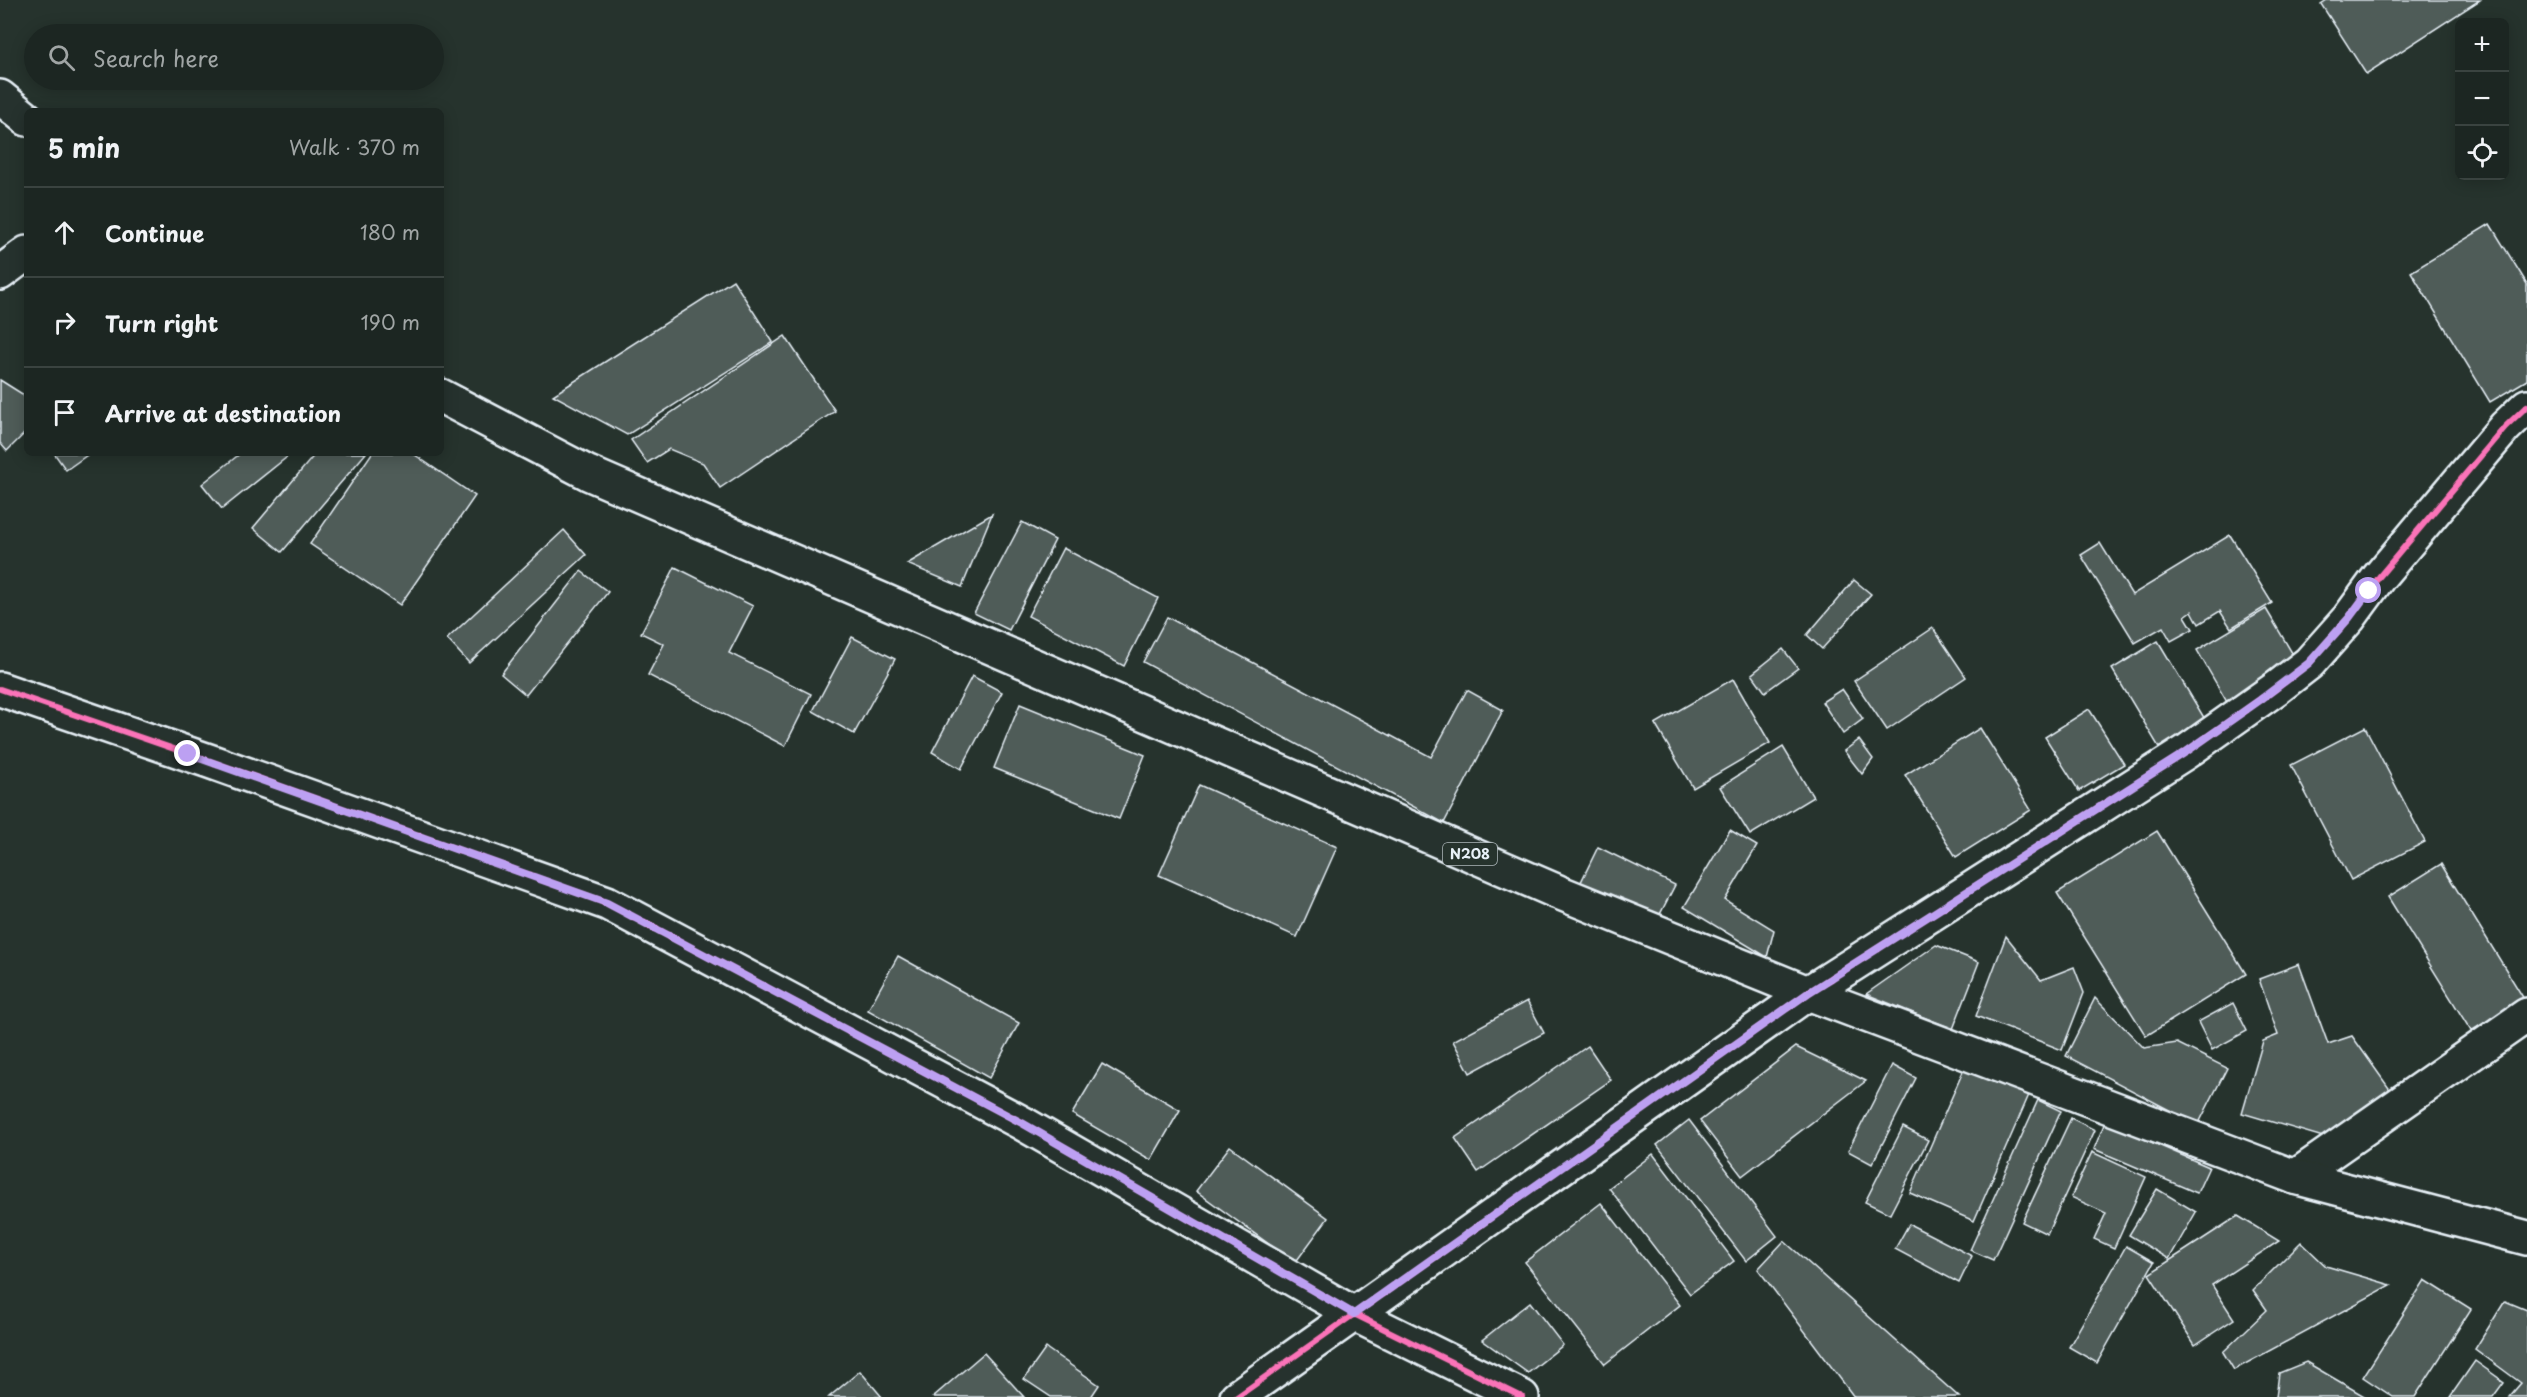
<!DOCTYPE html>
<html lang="en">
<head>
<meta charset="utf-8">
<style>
	body { margin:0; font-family:"Playpen Sans",sans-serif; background:#252e2a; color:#f1f3f6 }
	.controls { position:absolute; right:18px; top:18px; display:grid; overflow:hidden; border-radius:9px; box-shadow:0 3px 15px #0003 }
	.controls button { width:54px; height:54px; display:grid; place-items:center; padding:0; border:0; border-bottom:2px solid #3a4340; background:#1c2622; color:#f1f3f6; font:30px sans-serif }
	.stop { position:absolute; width:18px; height:18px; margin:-14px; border:4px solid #bca0f2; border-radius:50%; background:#fff }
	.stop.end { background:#bca0f2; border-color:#fff; box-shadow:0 2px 6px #0008 }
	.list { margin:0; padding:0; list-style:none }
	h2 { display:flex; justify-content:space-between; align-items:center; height:78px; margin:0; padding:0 24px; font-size:26px }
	h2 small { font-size:20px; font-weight:400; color:#a0a5a5 }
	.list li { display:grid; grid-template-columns:39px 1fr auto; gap:18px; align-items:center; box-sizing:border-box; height:90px; padding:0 24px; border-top:2px solid #3a4340 }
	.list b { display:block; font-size:22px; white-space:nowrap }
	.list em { font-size:20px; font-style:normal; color:#a0a5a5 }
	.icon { flex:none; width:33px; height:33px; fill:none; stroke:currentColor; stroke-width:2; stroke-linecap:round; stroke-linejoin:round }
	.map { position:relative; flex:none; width:2527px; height:1397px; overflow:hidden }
	.search { position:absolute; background:#1c2622; box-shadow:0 3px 15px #0003; left:24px; top:24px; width:420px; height:66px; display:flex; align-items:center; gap:15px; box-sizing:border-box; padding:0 21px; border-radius:33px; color:#a0a5a5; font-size:22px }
	.panel { position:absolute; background:#1c2622; box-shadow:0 3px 15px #0003; left:24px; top:108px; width:420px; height:348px; border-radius:9px }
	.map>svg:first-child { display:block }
</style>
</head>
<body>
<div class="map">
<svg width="2527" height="1397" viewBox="0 0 2527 1397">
	<rect width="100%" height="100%" fill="#26332d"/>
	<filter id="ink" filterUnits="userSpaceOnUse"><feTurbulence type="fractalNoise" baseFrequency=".0167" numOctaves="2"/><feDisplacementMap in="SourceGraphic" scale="12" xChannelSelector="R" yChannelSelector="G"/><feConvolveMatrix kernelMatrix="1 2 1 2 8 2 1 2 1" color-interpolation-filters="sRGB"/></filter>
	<g filter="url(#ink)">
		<g fill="#505c59" stroke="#e8f1f8" stroke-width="1.5">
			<path d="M2327 0H2480L2366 74 2321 4Z"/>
			<path d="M2490 224 2527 284V380L2490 402 2411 272Z"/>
			<path d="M733 280 773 342 627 435 553 395Z"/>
			<path d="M785 336 835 411 720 488 703 463 669 449 647 463 631 440Z"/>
			<path d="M0 380 27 397V431L7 451 0 443Z"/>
			<path d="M54 453H90L66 470Z"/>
			<path d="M241 453H292L222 509 202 484Z"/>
			<path d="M316 453H366L282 552 253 528Z"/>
			<path d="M372 453H412L475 496 400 605 310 544Z"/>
			<path d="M992 514 962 587 907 564Z"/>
			<path d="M1022 522 1055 540 1009 630 974 613Z"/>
			<path d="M564 530 586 555 469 663 447 639Z"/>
			<path d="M2230 535 2272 603 2231 628 2220 611 2199 624 2192 611 2185 616 2193 629 2171 641 2163 627 2135 643 2081 555 2100 543 2132 595Z"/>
			<path d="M1063 548 1158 598 1124 666 1028 616Z"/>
			<path d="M675 567 753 606 729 653 811 694 785 746 648 675 664 644 641 633Z"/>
			<path d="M581 571 608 592 526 695 501 674Z"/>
			<path d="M1854 580 1871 594 1822 649 1807 635Z"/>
			<path d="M2266 609 2301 668 2231 709 2197 650Z"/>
			<path d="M1167 617 1431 757 1467 690 1503 710 1444 823 1143 662Z"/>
			<path d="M1933 628 1966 677 1887 730 1854 681Z"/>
			<path d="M852 637 895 659 854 734 813 711Z"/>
			<path d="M2158 641 2209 726 2163 754 2112 669Z"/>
			<path d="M1783 649 1798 668 1765 692 1752 674Z"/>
			<path d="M972 676 1002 692 961 769 932 752Z"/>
			<path d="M1733 679 1770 743 1693 788 1655 724Z"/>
			<path d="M1842 689 1863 719 1843 734 1822 702Z"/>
			<path d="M1020 704 1145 755 1119 819 994 768Z"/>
			<path d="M2089 709 2124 764 2079 791 2045 737Z"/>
			<path d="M2365 727 2425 842 2351 880 2291 765Z"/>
			<path d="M1980 728 2031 810 1956 857 1905 775Z"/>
			<path d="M1859 740 1873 759 1862 774 1844 751Z"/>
			<path d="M1783 747 1813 797 1750 835 1720 787Z"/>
			<path d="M1199 785 1337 847 1297 937 1159 875Z"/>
			<path d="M1730 830 1757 846 1725 900 1774 930 1767 957 1684 907Z"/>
			<path d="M2157 831 2246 974 2146 1036 2057 893Z"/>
			<path d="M1598 847 1675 885 1656 922 1580 884Z"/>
			<path d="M2441 864 2524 999 2471 1031 2388 897Z"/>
			<path d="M2006 936 2041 980 2074 967 2084 993 2062 1050 1976 1016Z"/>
			<path d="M1936 945 1979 962 1953 1029 1866 994Z"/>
			<path d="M898 956 1019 1023 989 1078 868 1010Z"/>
			<path d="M2299 964 2328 1044 2352 1036 2391 1091 2323 1137 2242 1113 2263 1041 2278 1035 2259 979Z"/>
			<path d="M2095 998 2144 1048 2177 1043 2227 1068 2198 1125 2066 1056Z"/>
			<path d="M1527 1001 1544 1033 1470 1073 1453 1041Z"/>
			<path d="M2233 1003 2247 1031 2212 1050 2198 1022Z"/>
			<path d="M1588 1046 1611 1080 1478 1172 1455 1138Z"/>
			<path d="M1796 1047 1866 1081 1742 1176 1700 1121Z"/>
			<path d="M1968 1060 2032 1088 1974 1221 1910 1193Z"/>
			<path d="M1102 1064 1180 1110 1151 1160 1072 1114Z"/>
			<path d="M1892 1065 1916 1078 1872 1164 1848 1151Z"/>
			<path d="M2038 1100 2061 1111 1993 1260 1970 1250Z"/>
			<path d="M2071 1118 2095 1130 2047 1234 2022 1222Z"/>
			<path d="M1689 1120 1777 1236 1746 1261 1657 1145Z"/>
			<path d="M2105 1122 2209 1167 2197 1193 2094 1149Z"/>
			<path d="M1903 1127 1928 1140 1890 1214 1865 1202Z"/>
			<path d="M1230 1146 1328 1218 1295 1263 1196 1191Z"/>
			<path d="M2092 1152 2146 1177 2114 1248 2094 1239 2106 1213 2071 1197Z"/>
			<path d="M1653 1154 1734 1261 1690 1294 1609 1188Z"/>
			<path d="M2157 1189 2196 1212 2169 1259 2129 1235Z"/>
			<path d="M1601 1203 1680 1305 1605 1364 1525 1262Z"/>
			<path d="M2238 1216 2279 1241 2212 1285 2234 1319 2195 1345 2149 1274Z"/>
			<path d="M1909 1224 1972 1256 1959 1283 1895 1249Z"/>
			<path d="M1784 1241 1959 1397H1854L1758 1269Z"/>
			<path d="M2301 1242 2326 1266 2391 1285 2234 1370 2223 1352 2267 1310 2253 1290Z"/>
			<path d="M2126 1246 2154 1262 2097 1363 2069 1347Z"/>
			<path d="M2425 1280 2471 1309 2415 1397H2393L2363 1377Z"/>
			<path d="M2505 1301 2527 1310V1397H2509L2521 1383 2475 1349Z"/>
			<path d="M1530 1302 1563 1345 1528 1373 1482 1340Z"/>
			<path d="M1046 1348 1099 1385 1091 1397H1051L1024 1379Z"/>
			<path d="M984 1353 1024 1397H933Z"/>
			<path d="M2475 1361 2504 1382 2493 1397H2450Z"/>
			<path d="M2306 1362 2366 1397H2276L2279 1373Z"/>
			<path d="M860 1371 882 1397H829Z"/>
		</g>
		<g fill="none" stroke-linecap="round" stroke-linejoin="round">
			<defs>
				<g id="street">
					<path d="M0 273 27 253"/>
					<path d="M0 689 209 761 607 903 1022 1123 1354 1314 1522 1397"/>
					<path d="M2295 1177 2527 1015"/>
					<path d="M1237 1397 1808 993 2186 752 2278 687 2309 663 2349 618 2379 577 2505 427 2527 406"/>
				</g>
				<g id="highway">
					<path d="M0 97 27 119"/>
					<path d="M441 396 588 473 1558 892 1808 993 2295 1177 2527 1238"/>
				</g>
			</defs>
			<use href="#street" stroke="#e8f1f8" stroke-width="38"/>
			<use href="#highway" stroke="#e8f1f8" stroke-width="38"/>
			<use href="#street" stroke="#26332d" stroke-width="33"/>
			<use href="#highway" stroke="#26332d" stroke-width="33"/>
			<defs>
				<g id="cycleway">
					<path d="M0 689 209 761 607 903 1022 1123 1354 1314 1522 1397"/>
					<path d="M1237 1397 1808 993 2186 752 2278 687 2309 663 2349 618 2379 577 2505 427 2527 406"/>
				</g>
			</defs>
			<use href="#cycleway" stroke="#26332d" stroke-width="10"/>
			<use href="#cycleway" stroke="#fb73b8" stroke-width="6"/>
		</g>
	</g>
	<g fill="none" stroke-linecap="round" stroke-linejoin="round" filter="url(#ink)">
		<path stroke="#bca0f2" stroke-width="8" d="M188 754 607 903 1022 1123 1354 1314 1808 993 2186 752 2260 700 2309 663 2349 618 2369 591"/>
	</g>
	<g text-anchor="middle" stroke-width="4.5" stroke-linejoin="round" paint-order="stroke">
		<rect fill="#26332d" stroke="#aeb8bb" stroke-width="1.5" x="1443" y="843" width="54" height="22" rx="4.5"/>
		<g font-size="14" font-weight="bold" fill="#e8f1f8">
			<text x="1470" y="859">N208</text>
		</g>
	</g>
</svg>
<div class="controls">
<button>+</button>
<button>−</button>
<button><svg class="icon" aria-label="locate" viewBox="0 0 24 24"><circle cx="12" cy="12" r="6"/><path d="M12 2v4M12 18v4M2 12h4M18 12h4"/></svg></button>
</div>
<div class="stop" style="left:2369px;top:591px"></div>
<div class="stop end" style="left:188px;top:754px"></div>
<div class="search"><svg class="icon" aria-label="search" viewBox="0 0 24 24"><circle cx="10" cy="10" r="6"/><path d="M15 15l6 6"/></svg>Search here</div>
<section class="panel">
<h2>5 min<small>Walk · 370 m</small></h2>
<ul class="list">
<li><svg class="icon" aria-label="ahead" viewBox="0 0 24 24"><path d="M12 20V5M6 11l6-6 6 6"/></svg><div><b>Continue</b></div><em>180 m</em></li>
<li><svg class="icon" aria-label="right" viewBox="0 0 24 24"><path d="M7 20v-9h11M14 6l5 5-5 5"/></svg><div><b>Turn right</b></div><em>190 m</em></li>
<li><svg class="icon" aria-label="arrive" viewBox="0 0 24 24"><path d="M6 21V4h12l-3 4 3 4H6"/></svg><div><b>Arrive at destination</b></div></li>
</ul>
</section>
</div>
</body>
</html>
